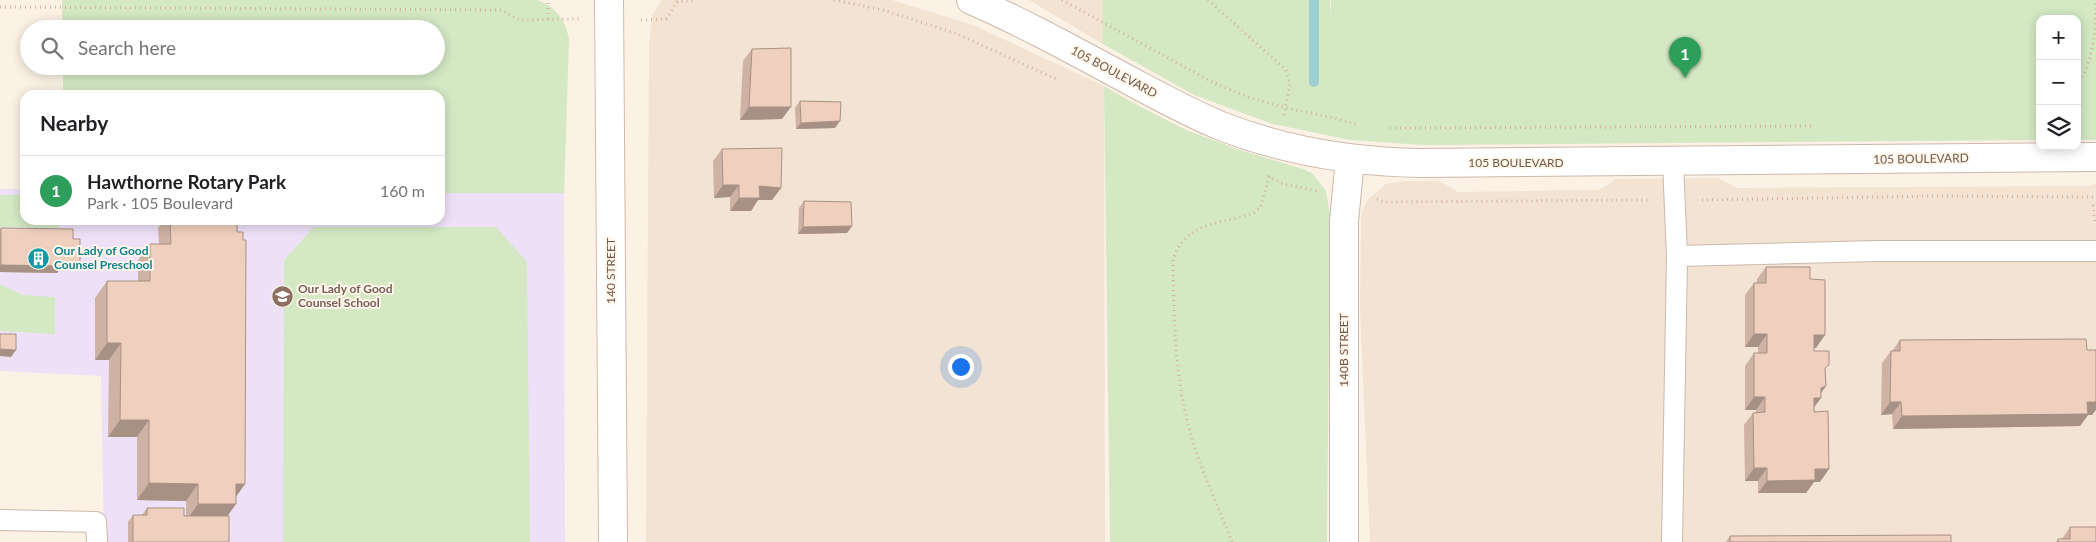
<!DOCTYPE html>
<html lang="en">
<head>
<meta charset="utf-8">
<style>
	body { margin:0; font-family:Lato,sans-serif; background:#f6f6f6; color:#202124 }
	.controls { position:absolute; right:15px; top:15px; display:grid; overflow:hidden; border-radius:10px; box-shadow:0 2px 12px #0003 }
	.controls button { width:45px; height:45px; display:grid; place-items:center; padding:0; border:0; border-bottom:1px solid #e0e0e0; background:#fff; color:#202124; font:25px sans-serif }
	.you { position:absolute; left:960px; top:366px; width:18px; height:18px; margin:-12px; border:4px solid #fff; border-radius:50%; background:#1a73e8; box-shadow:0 0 0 8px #1a73e833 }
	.badge { display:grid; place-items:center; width:32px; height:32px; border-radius:50%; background:#df6b4f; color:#fff; font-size:16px; font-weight:700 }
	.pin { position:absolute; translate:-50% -41px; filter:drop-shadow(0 1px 2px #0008) }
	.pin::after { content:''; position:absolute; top:26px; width:18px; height:15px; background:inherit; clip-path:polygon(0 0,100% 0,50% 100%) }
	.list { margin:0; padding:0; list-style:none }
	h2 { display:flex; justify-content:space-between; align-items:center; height:65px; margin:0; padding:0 20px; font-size:21px }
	h2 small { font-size:16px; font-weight:400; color:#757577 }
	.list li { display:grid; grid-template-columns:32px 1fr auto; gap:15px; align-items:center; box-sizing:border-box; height:70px; padding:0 20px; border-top:1px solid #e0e0e0 }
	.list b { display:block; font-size:19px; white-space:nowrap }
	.list p { margin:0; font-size:16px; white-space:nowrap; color:#757577 }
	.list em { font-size:16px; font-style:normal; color:#757577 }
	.icon { flex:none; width:28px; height:28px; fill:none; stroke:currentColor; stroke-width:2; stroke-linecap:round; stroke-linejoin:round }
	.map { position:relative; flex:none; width:2096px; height:542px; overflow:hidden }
	.search { position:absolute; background:#fff; box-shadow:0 2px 12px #0003; left:20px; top:20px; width:425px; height:55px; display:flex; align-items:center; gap:12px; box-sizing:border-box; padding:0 18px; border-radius:28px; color:#757577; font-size:19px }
	.panel { position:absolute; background:#fff; box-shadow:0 2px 12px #0003; left:20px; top:90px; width:425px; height:135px; border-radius:15px }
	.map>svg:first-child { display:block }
</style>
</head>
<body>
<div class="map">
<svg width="2096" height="542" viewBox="0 0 2096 542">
	<rect width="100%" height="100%" fill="#fbf1e4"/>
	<g fill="#f2e3d3">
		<path d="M662 0H892L973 25 1104 86 1105 542H646L649 45 652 16Z"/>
		<path d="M1029 0H1103V44Z"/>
		<path d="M1718 178 1737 188 2089 186 2096 183V542H1370L1360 309 1361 221 1363 208 1368 199 1386 184 1404 181H1439L1458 192 1597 190 1603 188 1616 179Z"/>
	</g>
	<path fill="#eee1f7" d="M0 189H25V220H440V192L564 193 565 542H104L101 376 0 371Z"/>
	<g fill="#d3e8c3">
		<path d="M62 0H537C556 7 566 20 569 40L564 193H440V95H63V66H436V29H62Z"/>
		<path d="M1103 0H1330L1331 17V0H2096V140H2077V19H2040V140L1423 145 1350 140 1273 124 1194 95 1103 44Z"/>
		<path d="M1104 86 1135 104 1186 130 1240 150 1303 169 1313 174 1326 191 1330 215 1327 542H1110Z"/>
		<path d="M0 195H25V220H58V228L0 227Z"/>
		<path d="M314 227H496L527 262 530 542H283L284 260Z"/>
		<path d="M0 284 23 295 55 297V334L0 331Z"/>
	</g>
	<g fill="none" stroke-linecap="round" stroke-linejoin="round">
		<path stroke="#a0ced5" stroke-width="10" d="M1314 0V82"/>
		<defs>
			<g id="service">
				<path d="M1673 162 1677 256"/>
				<path d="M0 520 96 522 97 542"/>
				<path d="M1672 542 1677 256 1877 251H2096"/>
			</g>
			<path id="minor" d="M1344 542V221L1350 159"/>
			<path id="tertiary" d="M971 0C1024 23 1073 50 1123 77 1155 94 1187 112 1221 126 1285 151 1354 162 1421 163L2096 157"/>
			<path id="secondary" d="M609 0 613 542"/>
		</defs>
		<use href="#service" stroke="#ccb9ab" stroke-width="22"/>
		<use href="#minor" stroke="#ccb9ab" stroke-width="30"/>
		<use href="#tertiary" stroke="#ccb9ab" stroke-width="30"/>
		<use href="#secondary" stroke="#d1bbab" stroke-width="30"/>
		<g stroke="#d4b3a0" stroke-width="3" stroke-dasharray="1 4" stroke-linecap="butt">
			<path d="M834 0 883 10 955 33 1056 79"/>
			<path d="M1062 0 1214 83 1248 97 1286 108 1335 118 1359 125"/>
			<path d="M1208 0 1286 70 1290 84 1284 115"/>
			<path d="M0 7 501 10 519 20 580 19"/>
			<path d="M548 19V0"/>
			<path d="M641 20 666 19 677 2 696 0"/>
			<path d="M2077 86C2095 56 2095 34 2096 0"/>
			<path d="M1390 128 1812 126"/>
			<path d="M1268 176 1283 184 1317 191"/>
			<path d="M1377 199 1384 202 1648 200"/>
			<path d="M1702 200 1935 196 2096 197"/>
			<path d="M2093 205 2095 224"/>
			<path d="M1232 542C1217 503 1198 464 1188 424 1174 370 1174 315 1173 260 1184 222 1221 224 1254 213L1260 208 1270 174"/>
		</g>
		<use href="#service" stroke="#fff" stroke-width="20"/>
		<use href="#minor" stroke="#fff" stroke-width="28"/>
		<use href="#tertiary" stroke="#fff" stroke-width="28"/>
		<use href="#secondary" stroke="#fff" stroke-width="28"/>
	</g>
	<g fill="#ceb2a3">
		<path d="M752 49 782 119 740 120 743 61Z"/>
		<path d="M800 101 835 128 796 129 795 108Z"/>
		<path d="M722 149 781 188 772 200H758L751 211H730V197L714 198 713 161Z"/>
		<path d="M804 201 852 226 847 233 798 234 799 208Z"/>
		<path d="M164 220H237L245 484 236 496 228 516 229 542H128V522L133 515H142L147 508 186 516V501L137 500V437H108L109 360H95V298L107 281H138V260L150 244H159L158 228Z"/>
		<path d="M1 228 73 239 75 270H59L57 273 0 272V230Z"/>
		<path d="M1766 267 1810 279 1816 348H1814V351L1825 369 1826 386 1821 393 1814 407 1820 482H1814L1806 493H1758V481H1745L1744 425 1753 413 1756 412V410H1745V366L1754 353H1758V347H1745V295L1754 283H1757V279Z"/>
		<path d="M1900 340 2092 415H2088L2080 426 1893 429 1892 414 1881 415 1882 363 1891 351H1892Z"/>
		<path d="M2070 527 2096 542H2056L2058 539H2062Z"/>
		<path d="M1730 536 1951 542H1726Z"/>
	</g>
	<g fill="#a79184">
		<path d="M749 107H791L782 119 740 120Z"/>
		<path d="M840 121 835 128 796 129 801 123Z"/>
		<path d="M723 185H739L730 197 714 198Z"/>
		<path d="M759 186 781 188 772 200H758L751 211H730L739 198Z"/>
		<path d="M852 226 847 233 798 234 803 227Z"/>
		<path d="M62 263H80L75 270H59L57 273 0 272V266L1 265Z"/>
		<path d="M1754 334H1767L1758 347H1745Z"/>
		<path d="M1814 335H1825L1816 348H1805Z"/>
		<path d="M107 343H121L109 360H95Z"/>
		<path d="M0 349 16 350 11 357 0 356Z"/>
		<path d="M1826 386 1817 398H1821L1812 410 1805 411 1821 388Z"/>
		<path d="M1754 397H1765L1756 410H1745Z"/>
		<path d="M1890 402H1901L1892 414 1881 415Z"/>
		<path d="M2087 402H2096V410L2092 415H2088L2080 426 1893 429 1902 416Z"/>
		<path d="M120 420H149L137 437H108Z"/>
		<path d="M1754 468H1767L1758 481H1745Z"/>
		<path d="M1815 469H1829L1820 482H1814L1806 493H1758L1767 481Z"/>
		<path d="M149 483 198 484 186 501 137 500Z"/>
		<path d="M236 484H245L233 501Z"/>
		<path d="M198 504H236L224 521H186Z"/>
	</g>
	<g fill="#efcfbd" stroke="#a79184">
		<path d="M791 48V107H749L752 49Z"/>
		<path d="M800 101 841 102 840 121 801 123Z"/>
		<path d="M782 148 781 188 759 186 760 198H739V185H723L722 149Z"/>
		<path d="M804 201 851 202 852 226 803 227Z"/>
		<path d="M170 220H237V232H243V240H246L245 484H236V504H198V484L149 483V420H120L121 343H107V281H150V244H171Z"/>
		<path d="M1 228 73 229V239H80V263H62V266L1 265Z"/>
		<path d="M1766 267H1810V279L1825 280V335H1814V351H1829V365L1825 368 1826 386 1821 388V398H1814V412L1828 411 1829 469H1815V480L1767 481V468H1754L1753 413 1765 412V397H1754V353H1767V334H1754V283H1766Z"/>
		<path d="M0 334H16V350L0 349Z"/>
		<path d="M2086 339 2087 350H2096V402H2087L2088 414 1902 416 1901 402H1890L1891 351H1900V340Z"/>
		<path d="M147 508H184V516H229V542H133V515H147Z"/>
		<path d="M2070 527H2096V542H2058V539H2070Z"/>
		<path d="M1951 535V542H1730V536Z"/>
	</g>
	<defs>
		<symbol id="building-disc" viewBox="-11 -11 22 22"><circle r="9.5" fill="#0f9aa8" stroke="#fef6ea"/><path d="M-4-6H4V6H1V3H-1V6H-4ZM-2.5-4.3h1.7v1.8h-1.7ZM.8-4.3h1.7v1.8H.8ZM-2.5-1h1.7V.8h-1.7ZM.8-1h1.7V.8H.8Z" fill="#fff"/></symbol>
		<symbol id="school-disc" viewBox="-11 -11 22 22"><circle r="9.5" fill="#8d6e63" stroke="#fef6ea"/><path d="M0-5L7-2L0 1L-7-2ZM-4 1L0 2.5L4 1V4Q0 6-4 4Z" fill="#fff"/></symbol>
	</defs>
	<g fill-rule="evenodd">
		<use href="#building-disc" x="26" y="246" width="25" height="25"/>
		<use href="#school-disc" x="270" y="284" width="25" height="25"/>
	</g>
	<g text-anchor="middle" stroke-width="4" stroke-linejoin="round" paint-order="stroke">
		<g font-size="12" fill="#72584b" stroke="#fef6ea">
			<text transform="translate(1114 72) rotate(28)" y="4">105 BOULEVARD</text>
			<text transform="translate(1921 159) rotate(-1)" y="4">105 BOULEVARD</text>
			<text x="1516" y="167">105 BOULEVARD</text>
			<text transform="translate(611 271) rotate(-90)" y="4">140 STREET</text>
			<text transform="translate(1344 350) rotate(-90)" y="4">140B STREET</text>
		</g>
		<g font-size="12" font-weight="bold" fill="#0d838f" stroke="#fef6ea" text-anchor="start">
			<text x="54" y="255">Our Lady of Good<tspan x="54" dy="14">Counsel Preschool</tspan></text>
		</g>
		<g font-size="12" font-weight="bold" fill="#785e54" stroke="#fef6ea" text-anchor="start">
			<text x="298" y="293">Our Lady of Good<tspan x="298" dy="14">Counsel School</tspan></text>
		</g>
	</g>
</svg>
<div class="controls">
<button>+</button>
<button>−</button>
<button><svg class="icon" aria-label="layers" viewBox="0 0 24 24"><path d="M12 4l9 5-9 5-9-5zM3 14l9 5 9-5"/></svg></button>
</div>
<div class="you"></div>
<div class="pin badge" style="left:1685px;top:78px;background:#2e9e5b">1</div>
<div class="search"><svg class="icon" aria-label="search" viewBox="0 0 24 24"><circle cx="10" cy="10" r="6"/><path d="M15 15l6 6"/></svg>Search here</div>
<section class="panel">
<h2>Nearby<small></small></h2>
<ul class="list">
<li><span class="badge" style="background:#2e9e5b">1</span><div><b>Hawthorne Rotary Park</b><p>Park · 105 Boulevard</p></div><em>160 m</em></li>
</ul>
</section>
</div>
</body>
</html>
